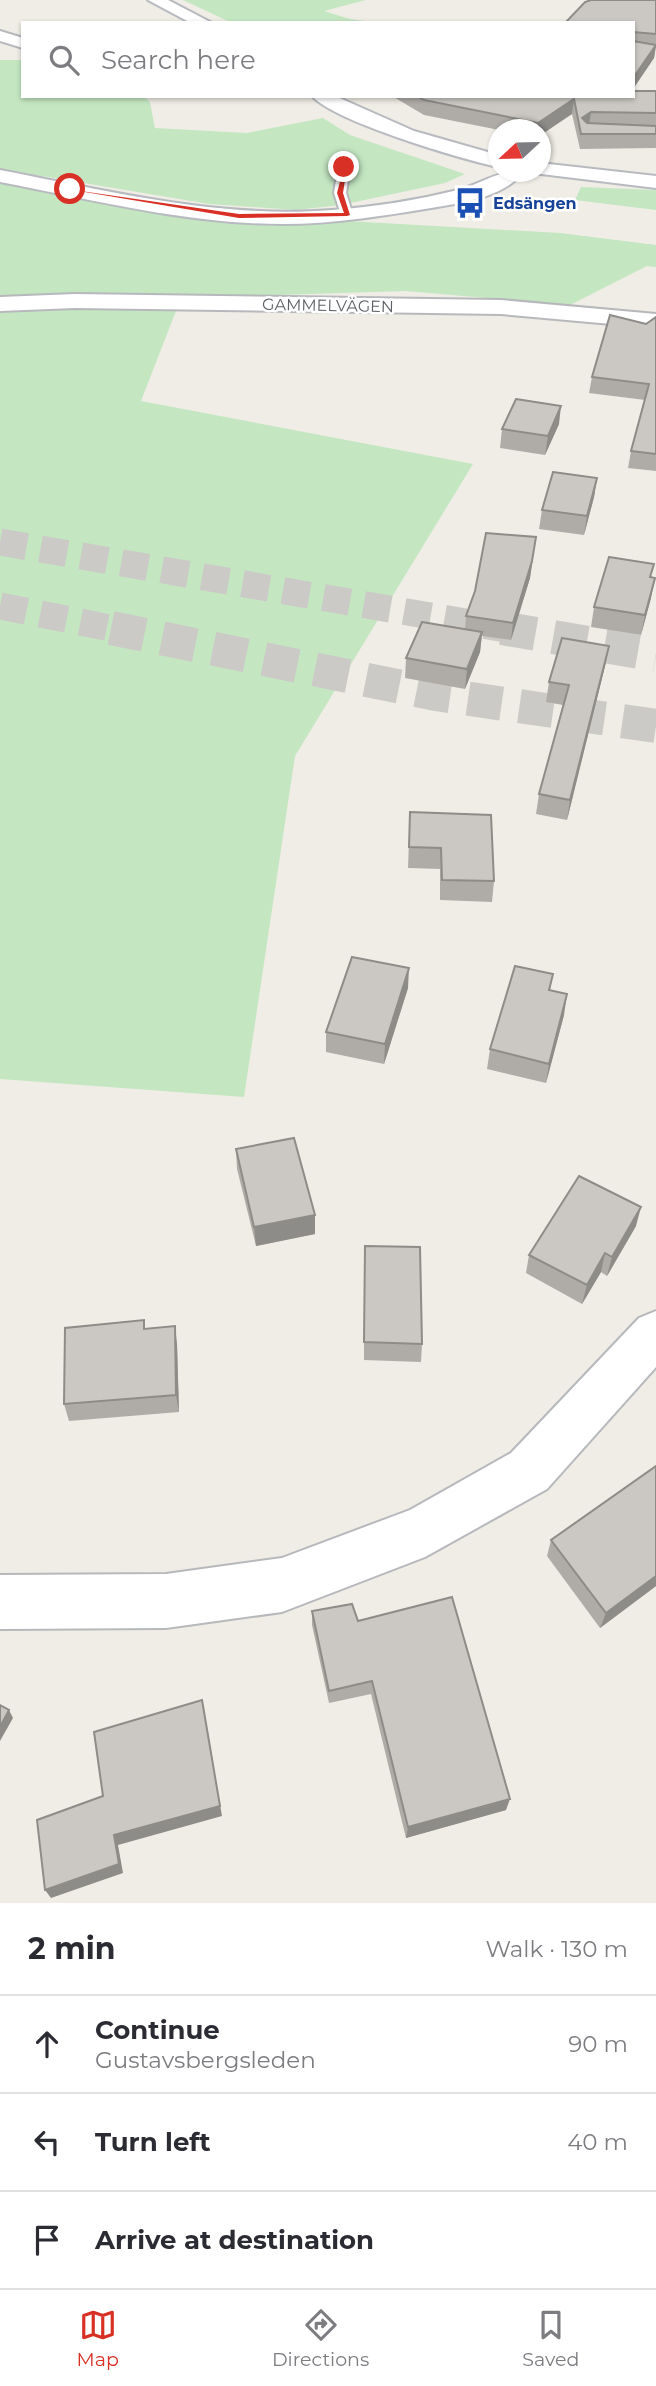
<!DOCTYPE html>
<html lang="en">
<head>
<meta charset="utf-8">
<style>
	body { margin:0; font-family:Montserrat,sans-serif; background:#f2f2f3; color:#2b2b33 }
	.compass { position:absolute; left:488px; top:119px; width:63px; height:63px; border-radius:50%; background:#fff; box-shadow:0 2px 5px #0004; rotate:248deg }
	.stop { position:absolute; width:21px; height:21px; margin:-16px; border:5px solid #d93025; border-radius:50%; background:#fff }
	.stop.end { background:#d93025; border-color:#fff; box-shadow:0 2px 7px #0008 }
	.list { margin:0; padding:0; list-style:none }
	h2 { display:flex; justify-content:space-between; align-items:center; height:91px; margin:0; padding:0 28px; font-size:30px }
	h2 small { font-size:23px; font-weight:400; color:#7c7c81 }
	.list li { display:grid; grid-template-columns:46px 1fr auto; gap:21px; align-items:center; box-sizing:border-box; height:98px; padding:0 28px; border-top:2px solid #e1e1e2 }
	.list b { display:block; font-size:26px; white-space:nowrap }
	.list p { margin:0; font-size:23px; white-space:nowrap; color:#7c7c81 }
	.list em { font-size:23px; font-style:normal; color:#7c7c81 }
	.icon { flex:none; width:38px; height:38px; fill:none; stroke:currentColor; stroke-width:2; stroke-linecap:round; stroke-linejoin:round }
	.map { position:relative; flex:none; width:656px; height:1903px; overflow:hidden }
	.search { position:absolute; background:#fff; box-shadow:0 2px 5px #0004; left:21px; right:21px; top:21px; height:77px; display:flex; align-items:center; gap:18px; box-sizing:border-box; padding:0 24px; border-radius:0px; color:#7c7c81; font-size:26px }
	.sheet { height:385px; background:#fff }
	nav { display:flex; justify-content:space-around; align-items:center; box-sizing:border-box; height:98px; border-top:2px solid #e1e1e2; background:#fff; font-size:19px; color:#7c7c81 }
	nav a { display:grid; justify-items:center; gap:4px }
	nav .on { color:#d93025 }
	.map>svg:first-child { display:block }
</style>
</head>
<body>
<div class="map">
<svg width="656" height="1903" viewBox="0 0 656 1903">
	<rect width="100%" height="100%" fill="#f0ede6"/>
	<g fill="#c4e7c2">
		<path d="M183 0H366L324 11 350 19 382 23H232Z"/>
		<path d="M0 60H23V96H143L150 102 155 128 247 133 323 118 350 135 465 174 445 183 341 205 296 210 209 204 0 169Z"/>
		<path d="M0 183 190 217 270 226 347 221 560 233 656 245V267L647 266 570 305 405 291 181 298 141 401 473 464 295 756 244 1097 0 1079Z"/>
		<path d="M581 187 656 190V210L575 200Z"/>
	</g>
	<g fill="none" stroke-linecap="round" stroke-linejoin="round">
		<g stroke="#cbcac6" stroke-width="27" stroke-dasharray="27 14" stroke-linecap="butt">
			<path d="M0 542 512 630"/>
			<path d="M0 606 120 630"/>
		</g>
		<g stroke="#cbcac6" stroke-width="34" stroke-dasharray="34 18" stroke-linecap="butt">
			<path d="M111 628 436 694 656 726"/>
			<path d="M502 628 656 655"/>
		</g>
		<defs>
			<path id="lane" d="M344 164 350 168 346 193 353 215 347 219 341 215 334 193 338 168Z"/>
			<g id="street">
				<path d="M0 31 23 38V48L0 41Z"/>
				<path d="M75 294 501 300 656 314V328L501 314 75 308 0 311V297Z"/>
				<path d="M656 1311V1367L547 1489 425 1557 282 1612 166 1628 0 1629V1575L166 1574 282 1558 410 1510 511 1453 639 1318Z"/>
			</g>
			<g id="secondary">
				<path d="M148 0H168L212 23H191Z"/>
				<path d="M312 96H335L414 131 498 155V167C462 159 335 122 312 96Z"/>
				<path d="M540 163 656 176V188L533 173 540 172Z"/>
				<path d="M0 170C109 191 221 219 332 210 374 207 417 200 458 190 482 184 497 170 523 172 504 198 459 203 431 208 382 216 333 224 283 224 188 224 93 200 0 182Z"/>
			</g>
		</defs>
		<use href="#lane" stroke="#b6b8bc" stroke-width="4"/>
		<use href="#street" stroke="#b6b8bc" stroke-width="4"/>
		<use href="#secondary" stroke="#b7babf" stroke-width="4"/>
		<use href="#lane" fill="#fff" fill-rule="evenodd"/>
		<use href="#street" fill="#fff" fill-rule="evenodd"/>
		<use href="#secondary" fill="#fff" fill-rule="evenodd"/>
	</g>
	<g fill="#afaca8">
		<path d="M656 0V47L654 58 633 89V23Z"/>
		<path d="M656 91V148L580 149 572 114 541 130H499L424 115 392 96H633Z"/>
		<path d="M656 317V471L628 468 631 451 645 400 589 393 592 377 646 324Z"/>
		<path d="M559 424 545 455 500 448 502 429Z"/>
		<path d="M597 478 594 497 584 535 539 529 542 510Z"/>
		<path d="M536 537 530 578 511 640 482 636 480 652 465 689 405 678 406 658 465 629 466 616Z"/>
		<path d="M651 577V598L641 635 591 627 594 607Z"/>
		<path d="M609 646 605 666 567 820 536 814 539 794 563 705 546 702 549 682Z"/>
		<path d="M410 812 494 881 492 902 440 900V869L408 868Z"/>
		<path d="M553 974 550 990 564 1015 546 1083 487 1069 490 1049Z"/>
		<path d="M408 988 384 1064 326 1052V1032Z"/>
		<path d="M236 1149 315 1215V1234L256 1246 237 1169Z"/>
		<path d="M636 1226 607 1276 601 1272 582 1304 526 1273 529 1255Z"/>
		<path d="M364 1264 422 1344 421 1362 364 1360Z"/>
		<path d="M177 1344 179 1412 69 1421 64 1404Z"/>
		<path d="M656 1466V1586L600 1628 547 1556 551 1540Z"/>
		<path d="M312 1611 358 1621 506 1810 406 1838 371 1694 329 1703 312 1625Z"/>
	</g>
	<g fill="#8e8c88">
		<path d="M656 45 654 58 633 89V78Z"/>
		<path d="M574 99 572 114 541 135V130H538V123Z"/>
		<path d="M591 112 589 126 580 133 582 118Z"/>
		<path d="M561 406 559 424 545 455 548 436Z"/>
		<path d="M597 478 594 497 584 535 587 516Z"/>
		<path d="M536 537 530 578 511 640 513 623Z"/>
		<path d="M655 578 651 598 641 635 645 615Z"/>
		<path d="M482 632 480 652 465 689 467 669Z"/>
		<path d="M609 646 605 666 567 820 570 800Z"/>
		<path d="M409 968 408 988 384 1064 385 1044Z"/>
		<path d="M567 994 564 1015 546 1083 549 1064Z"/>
		<path d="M641 1207 636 1226 607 1276 612 1257Z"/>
		<path d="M315 1215V1234L256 1246 254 1227Z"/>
		<path d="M605 1253 601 1272 582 1304 587 1285Z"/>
		<path d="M175 1326 177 1344 179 1412 176 1395Z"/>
		<path d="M656 1576V1586L600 1628 606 1613Z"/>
		<path d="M202 1700 222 1816 118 1845 123 1873 51 1898 45 1890Z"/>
		<path d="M9 1710 13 1718 0 1741V1727Z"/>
		<path d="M510 1799 506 1810 406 1838 408 1827Z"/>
	</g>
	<g fill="#cbc8c3" stroke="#8e8c88" stroke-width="2">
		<path d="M591 0H656V34L633 32V23H565L585 2Z"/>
		<path d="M633 41 656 45 633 78Z"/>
		<path d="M633 91H656V113L591 112 582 118 587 123 656 126V134H581L574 99 538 123 424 100 417 96H633Z"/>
		<path d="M610 315 646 324 656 317V454L631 451 649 384 592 377Z"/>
		<path d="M516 399 561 406 548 436 502 429Z"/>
		<path d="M553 472 597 478 587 516 542 510Z"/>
		<path d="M486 533 536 537 532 561 513 623 466 616 475 591Z"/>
		<path d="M609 557 654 564 650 577 655 578 645 615 594 607Z"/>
		<path d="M422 622 482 632 467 669 406 658Z"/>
		<path d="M562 638 609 646 570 800 539 794 569 685 549 682Z"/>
		<path d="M410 812 491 815 494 881 442 880 441 848 409 847Z"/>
		<path d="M352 957 409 968 385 1044 326 1032Z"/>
		<path d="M515 966 553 974 549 990 567 994 549 1064 490 1049Z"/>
		<path d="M294 1138 315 1215 254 1227 236 1149Z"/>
		<path d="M579 1176 641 1207 612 1257 605 1253 587 1285 529 1255Z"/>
		<path d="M365 1246 420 1247 422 1344 364 1342Z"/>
		<path d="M144 1320V1329L175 1326 176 1395 64 1404 65 1328Z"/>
		<path d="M656 1466V1576L606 1613 551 1540Z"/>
		<path d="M452 1597 510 1799 408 1827 372 1681 329 1691 312 1611 352 1604 358 1621Z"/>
		<path d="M202 1700 220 1806 114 1835 119 1864 45 1890 37 1820 103 1796 94 1732Z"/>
		<path d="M0 1705 9 1710 0 1727Z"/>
	</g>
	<path fill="#d93025" d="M344 166 347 167 343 193 350 215 347 216 239 218 67 189 239 214 344 213 337 193Z"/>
	<defs>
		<symbol id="bus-bare" viewBox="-9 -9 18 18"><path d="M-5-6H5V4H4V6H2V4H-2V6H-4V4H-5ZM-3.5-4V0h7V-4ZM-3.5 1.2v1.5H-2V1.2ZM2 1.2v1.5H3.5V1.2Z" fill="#1a4fb4" stroke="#fff" stroke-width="2.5" paint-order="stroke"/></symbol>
	</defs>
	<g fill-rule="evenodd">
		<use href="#bus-bare" x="448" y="181" width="44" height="44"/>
	</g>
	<g text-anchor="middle" stroke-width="5" stroke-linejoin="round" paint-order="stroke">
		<g font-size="16" font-weight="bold" fill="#164399" stroke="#fff" text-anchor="start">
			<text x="493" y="209">Edsängen</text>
		</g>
		<g font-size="16" fill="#5d6166" stroke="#fff">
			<text transform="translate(328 305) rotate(1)" y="6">GAMMELVÄGEN</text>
		</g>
	</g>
</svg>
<svg class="compass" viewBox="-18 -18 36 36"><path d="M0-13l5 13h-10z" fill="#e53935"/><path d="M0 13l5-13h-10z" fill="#7c7c81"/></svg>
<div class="stop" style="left:70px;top:189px"></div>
<div class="stop end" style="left:344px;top:167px"></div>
<div class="search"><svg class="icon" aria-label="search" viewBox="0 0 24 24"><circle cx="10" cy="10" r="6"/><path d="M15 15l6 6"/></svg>Search here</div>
</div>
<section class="sheet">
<h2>2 min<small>Walk · 130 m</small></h2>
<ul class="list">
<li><svg class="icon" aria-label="ahead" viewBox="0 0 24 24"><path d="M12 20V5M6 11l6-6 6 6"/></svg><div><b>Continue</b><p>Gustavsbergsleden</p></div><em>90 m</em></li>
<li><svg class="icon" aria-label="left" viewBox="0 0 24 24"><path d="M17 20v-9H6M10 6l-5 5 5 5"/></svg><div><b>Turn left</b></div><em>40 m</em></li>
<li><svg class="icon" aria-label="arrive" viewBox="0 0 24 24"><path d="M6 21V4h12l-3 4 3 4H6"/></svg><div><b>Arrive at destination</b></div></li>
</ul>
</section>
<nav>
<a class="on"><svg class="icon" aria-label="map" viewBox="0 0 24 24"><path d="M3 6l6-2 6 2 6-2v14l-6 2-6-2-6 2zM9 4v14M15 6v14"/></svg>Map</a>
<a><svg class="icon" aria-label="directions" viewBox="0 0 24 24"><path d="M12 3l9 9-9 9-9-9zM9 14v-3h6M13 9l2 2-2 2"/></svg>Directions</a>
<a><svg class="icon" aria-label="saved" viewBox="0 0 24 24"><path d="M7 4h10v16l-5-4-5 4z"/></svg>Saved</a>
</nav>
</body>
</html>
